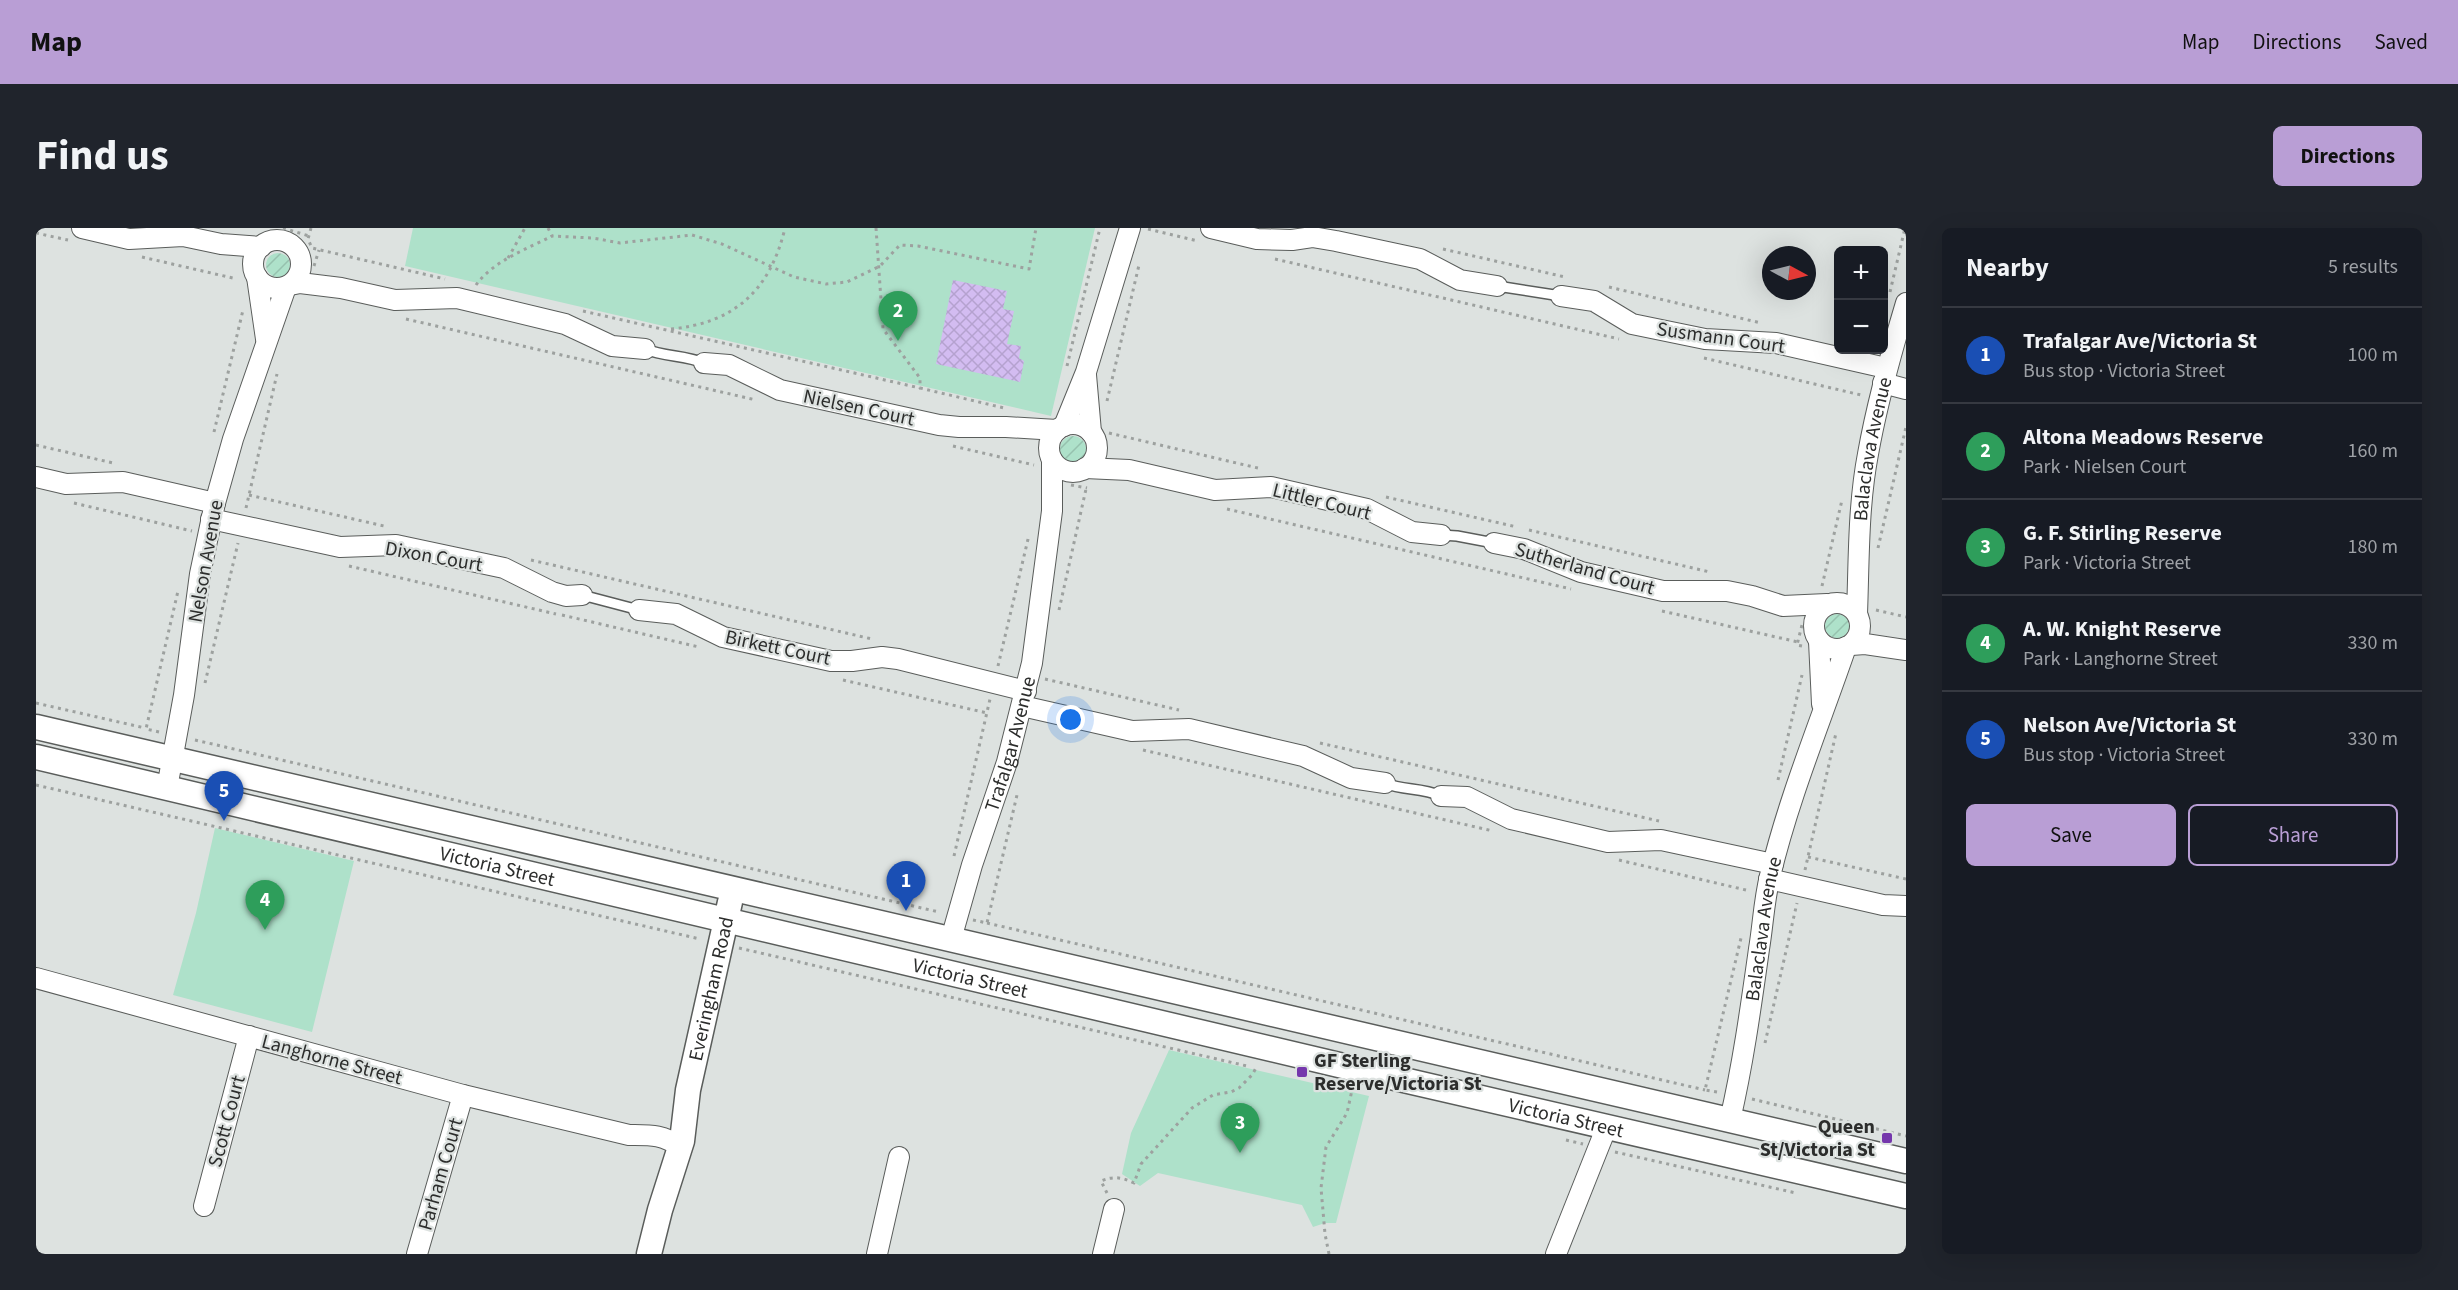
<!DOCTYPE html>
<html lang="en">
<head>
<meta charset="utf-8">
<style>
	body { margin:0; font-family:"Source Sans 3",sans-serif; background:#20242c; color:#f1f3f6 }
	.controls { position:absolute; right:18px; top:18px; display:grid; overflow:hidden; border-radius:9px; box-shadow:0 6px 24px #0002 }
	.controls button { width:54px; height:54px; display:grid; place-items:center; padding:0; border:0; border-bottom:2px solid #363941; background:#171b24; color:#f1f3f6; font:30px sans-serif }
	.compass { position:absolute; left:1726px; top:18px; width:54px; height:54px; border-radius:50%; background:#171b24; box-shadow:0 6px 24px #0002; rotate:97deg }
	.you { position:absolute; left:1035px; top:492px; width:21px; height:21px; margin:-15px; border:4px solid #fff; border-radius:50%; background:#1a73e8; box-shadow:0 0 0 9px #1a73e833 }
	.badge { display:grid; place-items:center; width:39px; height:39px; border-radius:50%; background:#b99ed5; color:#fff; font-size:20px; font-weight:700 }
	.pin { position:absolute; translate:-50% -50px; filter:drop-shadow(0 2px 3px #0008) }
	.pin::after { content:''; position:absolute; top:32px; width:21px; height:18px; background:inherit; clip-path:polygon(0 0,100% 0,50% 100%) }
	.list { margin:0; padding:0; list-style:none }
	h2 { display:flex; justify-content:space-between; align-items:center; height:78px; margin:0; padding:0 24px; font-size:26px }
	h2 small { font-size:20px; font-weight:400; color:#9ea1a6 }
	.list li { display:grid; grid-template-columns:39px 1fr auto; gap:18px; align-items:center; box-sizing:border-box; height:96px; padding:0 24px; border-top:2px solid #363941 }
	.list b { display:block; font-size:22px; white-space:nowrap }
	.list p { margin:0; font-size:20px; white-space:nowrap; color:#9ea1a6 }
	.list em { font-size:20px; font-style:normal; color:#9ea1a6 }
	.actions { display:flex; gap:12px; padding:18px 24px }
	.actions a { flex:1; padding:14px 0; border:2px solid #b99ed5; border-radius:9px; text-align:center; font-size:21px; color:#b99ed5 }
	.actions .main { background:#b99ed5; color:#111 }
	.map { position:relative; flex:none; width:1870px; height:1026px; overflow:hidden; border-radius:9px }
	header { display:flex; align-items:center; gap:36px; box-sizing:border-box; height:84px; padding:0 30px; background:#b99ed5; color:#111 }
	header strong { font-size:28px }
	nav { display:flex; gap:33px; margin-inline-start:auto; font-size:21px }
	.intro { display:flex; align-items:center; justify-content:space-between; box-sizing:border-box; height:144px; padding:0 36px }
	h1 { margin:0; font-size:42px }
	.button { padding:15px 27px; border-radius:9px; background:#b99ed5; color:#111; font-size:21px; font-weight:700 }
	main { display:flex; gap:36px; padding:0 36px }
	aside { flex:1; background:#171b24; border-radius:9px; box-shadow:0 6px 24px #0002 }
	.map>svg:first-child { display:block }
</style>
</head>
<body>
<header>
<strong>Map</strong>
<nav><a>Map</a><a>Directions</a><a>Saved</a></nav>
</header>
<div class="intro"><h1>Find us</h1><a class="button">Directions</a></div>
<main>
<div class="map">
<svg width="1870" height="1026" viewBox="0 0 1870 1026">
	<defs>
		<pattern id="garden-furrows" width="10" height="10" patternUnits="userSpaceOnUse" patternTransform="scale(1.5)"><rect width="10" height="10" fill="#aee1ca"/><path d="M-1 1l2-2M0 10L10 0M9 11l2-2" fill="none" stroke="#96c1ae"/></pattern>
		<pattern id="building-cross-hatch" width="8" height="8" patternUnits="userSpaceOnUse" patternTransform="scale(1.5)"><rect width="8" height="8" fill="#d3bcf1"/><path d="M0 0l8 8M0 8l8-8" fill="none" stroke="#b5a2cf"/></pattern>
	</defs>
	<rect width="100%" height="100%" fill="#dde2e0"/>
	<g fill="#aee1ca">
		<path d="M377 0H1059L1015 188 369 38Z"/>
		<path d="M179 600 318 633 276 804 137 767 160 685Z"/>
		<path d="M1133 822 1333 868 1300 995H1289L1277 999 1266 977 1122 945 1104 958 1086 946 1095 905Z"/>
	</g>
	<g fill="url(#garden-furrows)">
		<circle cx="242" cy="37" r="12"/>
		<circle cx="1037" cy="221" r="13"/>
		<circle cx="1801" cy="398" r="12"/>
	</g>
	<path fill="url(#building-cross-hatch)" d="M917 52 971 63 967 81 978 83 971 116 985 118 983 130 988 133 984 154 900 136Z"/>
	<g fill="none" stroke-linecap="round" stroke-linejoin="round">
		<defs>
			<g id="service">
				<path d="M1461 58 1525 68"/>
				<path d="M609 121C629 129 649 127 668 135"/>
				<path d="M1405 307 1421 308 1458 315"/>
				<path d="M546 367 603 382"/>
				<path d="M1349 555C1368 563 1384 559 1405 568"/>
			</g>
			<g id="minor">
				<path d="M46 0 93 11 147 8 185 16 225 19"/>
				<path d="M1175 0 1221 11 1256 12 1276 9 1300 13 1384 31 1424 52 1461 58"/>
				<circle cx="241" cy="36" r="24"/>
				<path d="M221 49 230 111"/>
				<path d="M254 57 264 55 305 60 359 72 421 70 529 96 576 118 609 121"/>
				<path d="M1525 68 1558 73 1596 96 1669 111 1740 115 1850 140"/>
				<path d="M668 135 693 137 744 162 903 197 923 199H970L1021 202"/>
				<path d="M1050 147 1055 204"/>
				<path d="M1847 155 1870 161"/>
				<circle cx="1037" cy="220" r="24"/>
				<path d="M1028 198 1050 144 1094 0"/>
				<path d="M1049 240 1093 242 1179 262 1235 259 1331 281 1376 304 1405 307"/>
				<path d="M0 249 30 256 87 254 179 275"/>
				<path d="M175 291 304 319 360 317 468 340 516 364 530 368 546 367"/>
				<path d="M1458 315 1488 321 1545 344 1627 363H1691L1716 368 1747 378 1791 376"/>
				<circle cx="1801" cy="398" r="23"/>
				<path d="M603 382 640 386 687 409 795 433H816L846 429 862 431 990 463"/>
				<path id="s1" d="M1821 386C1823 333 1822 278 1832 226 1841 175 1855 125 1870 75"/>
				<path d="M1783 413 1786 476"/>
				<path d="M1815 417 1829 416 1870 422"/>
				<path d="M986 478 1096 503 1153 501 1267 528 1315 550 1349 555"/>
				<path d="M131 560 148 467 164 346 179 275 197 211 250 59"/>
				<path d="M1405 568 1431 569 1475 591 1572 614 1625 612 1737 636"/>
				<path d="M1733 651 1847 677 1870 678"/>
				<path id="s2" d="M915 711 936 637 971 534 996 435 1016 283V232"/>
				<path d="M0 750 427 867 593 907C615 907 626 906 645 919"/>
				<path id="s3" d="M1694 892C1707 836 1715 778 1723 721 1727 697 1728 672 1734 648 1753 569 1784 495 1810 419"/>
				<path d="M168 978 213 808"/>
				<path d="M381 1026 427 867"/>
				<path d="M841 1026 863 929"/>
				<path d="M1067 1026 1078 981"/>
				<path d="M1520 1026 1571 898"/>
			</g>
			<g id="tertiary">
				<path d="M0 499 1870 933"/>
				<path id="s4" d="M0 529 1320 841 1870 968"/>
				<path id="s5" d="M613 1026 624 982 646 913 652 862 694 674"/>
			</g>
		</defs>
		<use href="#service" stroke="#5a5d5b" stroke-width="12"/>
		<use href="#minor" stroke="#5a5d5b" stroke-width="22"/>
		<use href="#tertiary" stroke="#5a5d5b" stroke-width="27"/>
		<g stroke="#9da19f" stroke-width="3" stroke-dasharray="3 4.5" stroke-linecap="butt">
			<path d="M247 0 273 8"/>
			<path d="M275 0 272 11 276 20 409 51"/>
			<path d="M512 0 516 8 557 10 584 15 656 7 686 16 758 49 790 56 811 54 844 38 864 17 882 18 993 41 1000 0"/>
			<path d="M840 0 847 101 884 150V160L968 180"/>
			<path d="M1112 1 1162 13"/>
			<path d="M0 5 32 12"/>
			<path d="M1407 21 1529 49"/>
			<path d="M106 29 201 51"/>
			<path d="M472 30 489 0"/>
			<path d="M1239 31 1583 111"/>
			<path d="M278 38 283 22"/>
			<path d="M440 57C457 33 491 21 516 8"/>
			<path d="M1573 59 1725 95"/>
			<path d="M1854 64 1869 0"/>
			<path d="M547 83 884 160"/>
			<path d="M370 91 720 172"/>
			<path d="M635 101C698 95 734 63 749 0"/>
			<path d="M1668 130 1825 167"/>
			<path d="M1031 138 1064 0"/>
			<path d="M1071 173 1103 37"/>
			<path d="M178 204 207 82"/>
			<path d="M1073 205 1226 241"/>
			<path d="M0 217 77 235"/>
			<path d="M917 218 998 237"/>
			<path d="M1035 257 1051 260"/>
			<path d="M213 267 348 298"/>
			<path d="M1350 269 1481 299"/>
			<path d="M38 275 156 303"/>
			<path d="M210 280 241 146"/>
			<path d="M1191 281 1535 361"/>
			<path d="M1493 302 1674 344"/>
			<path d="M1842 320 1870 199"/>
			<path d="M495 332 836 411"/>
			<path d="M313 338 520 386"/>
			<path d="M1786 358 1806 272"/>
			<path d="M1023 382 1050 261"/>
			<path d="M1840 382 1870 389"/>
			<path d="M1626 383 1762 414"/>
			<path d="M526 387 663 419"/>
			<path d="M1766 418 1761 417 1767 393"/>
			<path d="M962 438 993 307"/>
			<path d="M1009 451 1143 482"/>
			<path d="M807 452 951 485"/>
			<path d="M169 455 202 315"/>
			<path d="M0 475 109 500"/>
			<path d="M123 504 110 501 142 363"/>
			<path d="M159 512 903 684"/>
			<path d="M1284 515 1623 593"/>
			<path d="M1107 522 1457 603"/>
			<path d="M1742 552 1766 447"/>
			<path d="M0 557 664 711"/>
			<path d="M918 628 954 471"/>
			<path d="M1772 629 1870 651"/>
			<path d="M1583 632 1714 663"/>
			<path d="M1769 642 1800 505"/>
			<path d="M937 692 951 695 981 567"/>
			<path d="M951 695 1669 862"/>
			<path d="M703 720 1211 838"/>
			<path d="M1729 815 1761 675"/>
			<path d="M1681 864 1669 862 1705 710"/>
			<path d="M1716 871 1870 908"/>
			<path d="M1530 912 1547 916"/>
			<path d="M1579 924 1760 965"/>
			<path d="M1071 965 1065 953C1077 948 1086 949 1098 955L1105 936 1156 880 1177 867 1195 864 1203 860 1216 847 1220 840"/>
			<path d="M1293 1026 1289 1006 1285 960 1290 919 1311 885 1316 862"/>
		</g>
		<use href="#service" stroke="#fff" stroke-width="9"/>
		<use href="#minor" stroke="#fff" stroke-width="20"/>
		<use href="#tertiary" stroke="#fff" stroke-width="24"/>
	</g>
	<g fill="#7537ac" stroke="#dde2e0" stroke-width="2">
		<rect x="1260" y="838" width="12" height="12" rx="3"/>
		<rect x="1845" y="904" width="12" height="12" rx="3"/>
	</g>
	<g text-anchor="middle" stroke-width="4.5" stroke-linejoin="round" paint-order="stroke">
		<g font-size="20" fill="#2c2d2c" stroke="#dde2e0">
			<text transform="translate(1685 109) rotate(8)" y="7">Susmann Court</text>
			<text transform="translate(823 179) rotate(12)" y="7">Nielsen Court</text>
			<text dy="7" stroke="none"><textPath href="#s1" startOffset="166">Balaclava Avenue</textPath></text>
			<text transform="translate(1286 273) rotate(14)" y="7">Littler Court</text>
			<text transform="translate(398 328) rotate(10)" y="7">Dixon Court</text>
			<text transform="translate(169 333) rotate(-80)" y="7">Nelson Avenue</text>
			<text transform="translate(1549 340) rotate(16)" y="7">Sutherland Court</text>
			<text transform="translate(742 419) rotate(12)" y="7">Birkett Court</text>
			<text dy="7" stroke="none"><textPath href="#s2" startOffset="204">Trafalgar Avenue</textPath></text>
			<text dy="7" stroke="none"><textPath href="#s4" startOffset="474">Victoria Street</textPath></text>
			<text dy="7" stroke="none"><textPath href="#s3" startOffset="194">Balaclava Avenue</textPath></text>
			<text dy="7" stroke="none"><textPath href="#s4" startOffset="960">Victoria Street</textPath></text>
			<text dy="7" stroke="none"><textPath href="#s5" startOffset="273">Everingham Road</textPath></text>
			<text transform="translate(296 831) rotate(15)" y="7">Langhorne Street</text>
			<text dy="7" stroke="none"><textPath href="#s4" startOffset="1572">Victoria Street</textPath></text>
			<text transform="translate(190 893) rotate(-75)" y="7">Scott Court</text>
			<text transform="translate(404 946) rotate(-74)" y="7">Parham Court</text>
		</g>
		<g font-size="20" font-weight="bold" fill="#2c2d2c" stroke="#dde2e0" text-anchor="start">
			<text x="1278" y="839">GF Sterling<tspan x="1278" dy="23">Reserve/Victoria St</tspan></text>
			<text x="1839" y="905" text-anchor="end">Queen<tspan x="1839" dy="23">St/Victoria St</tspan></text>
		</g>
	</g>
</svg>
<div class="controls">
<button>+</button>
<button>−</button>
</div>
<svg class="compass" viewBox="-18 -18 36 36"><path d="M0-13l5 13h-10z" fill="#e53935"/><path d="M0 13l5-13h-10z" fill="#9ea1a6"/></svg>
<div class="you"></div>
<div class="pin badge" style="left:870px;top:683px;background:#1a4fb4">1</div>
<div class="pin badge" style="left:862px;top:113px;background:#2e9e5b">2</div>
<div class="pin badge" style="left:1204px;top:925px;background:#2e9e5b">3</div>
<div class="pin badge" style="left:229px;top:702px;background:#2e9e5b">4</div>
<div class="pin badge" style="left:188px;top:593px;background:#1a4fb4">5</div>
</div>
<aside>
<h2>Nearby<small>5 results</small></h2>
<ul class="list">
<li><span class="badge" style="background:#1a4fb4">1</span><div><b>Trafalgar Ave/Victoria St</b><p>Bus stop · Victoria Street</p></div><em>100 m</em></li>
<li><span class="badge" style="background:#2e9e5b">2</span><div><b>Altona Meadows Reserve</b><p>Park · Nielsen Court</p></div><em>160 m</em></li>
<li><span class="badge" style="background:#2e9e5b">3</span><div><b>G. F. Stirling Reserve</b><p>Park · Victoria Street</p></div><em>180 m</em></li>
<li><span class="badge" style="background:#2e9e5b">4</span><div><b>A. W. Knight Reserve</b><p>Park · Langhorne Street</p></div><em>330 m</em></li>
<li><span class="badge" style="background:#1a4fb4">5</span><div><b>Nelson Ave/Victoria St</b><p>Bus stop · Victoria Street</p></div><em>330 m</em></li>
</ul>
<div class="actions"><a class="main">Save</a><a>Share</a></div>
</aside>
</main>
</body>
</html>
